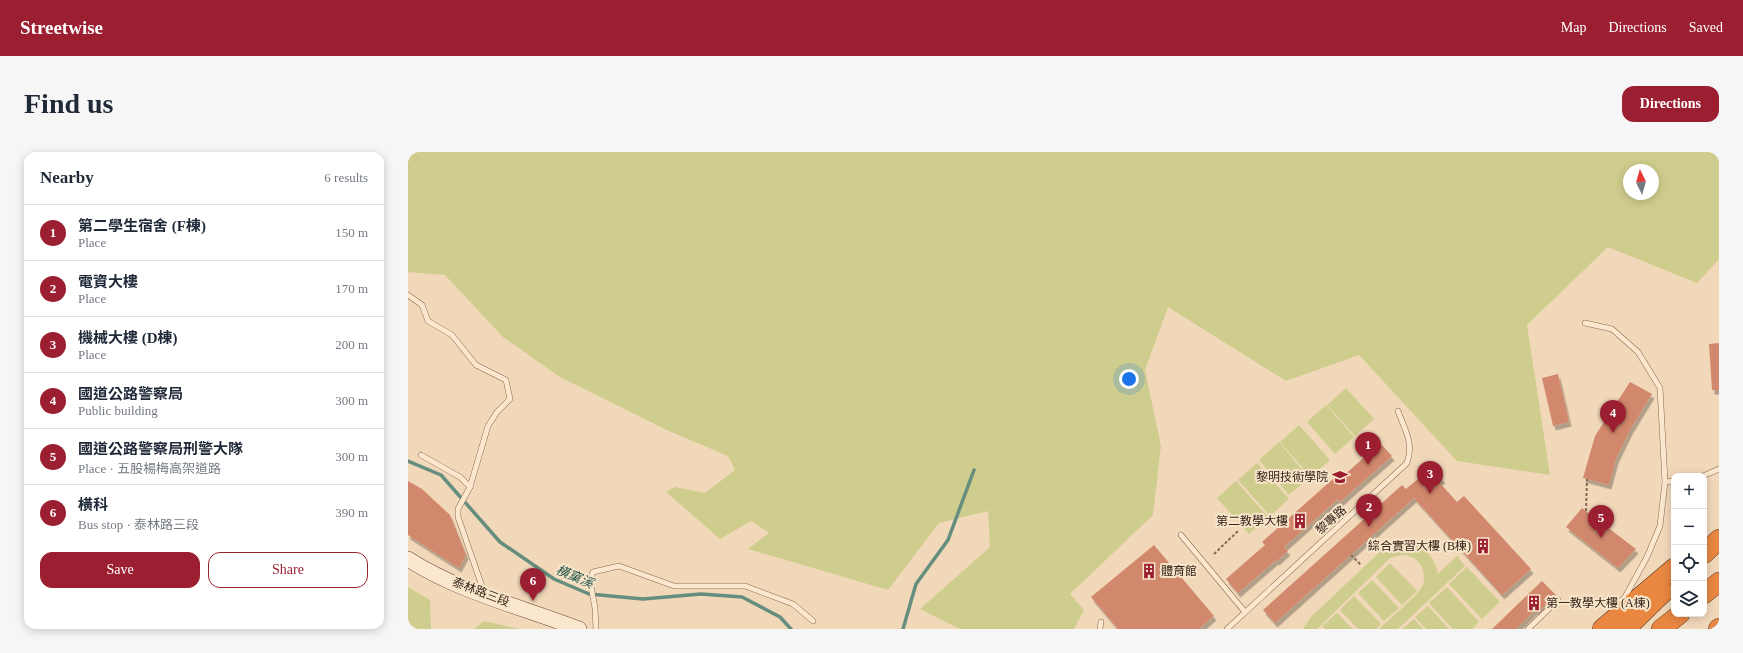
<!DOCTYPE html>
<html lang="en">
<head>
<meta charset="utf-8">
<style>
	body { margin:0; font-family:"Times New Roman","Noto Sans TC",serif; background:#f6f6f7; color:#1f2937 }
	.controls { position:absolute; right:12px; bottom:12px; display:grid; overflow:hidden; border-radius:8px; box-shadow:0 2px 10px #0003 }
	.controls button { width:36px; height:36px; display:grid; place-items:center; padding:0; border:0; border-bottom:1px solid #e0e1e3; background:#fff; color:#1f2937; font:20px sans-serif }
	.compass { position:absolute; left:1215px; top:12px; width:36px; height:36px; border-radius:50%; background:#fff; box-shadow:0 2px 10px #0003; rotate:355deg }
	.you { position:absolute; left:721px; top:227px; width:14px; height:14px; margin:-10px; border:3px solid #fff; border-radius:50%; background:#1a73e8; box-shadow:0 0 0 6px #1a73e833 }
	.badge { display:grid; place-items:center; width:26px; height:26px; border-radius:50%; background:#9c1f31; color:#fff; font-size:13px; font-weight:700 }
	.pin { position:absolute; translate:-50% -33px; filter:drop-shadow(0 1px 2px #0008) }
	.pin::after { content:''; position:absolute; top:21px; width:14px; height:12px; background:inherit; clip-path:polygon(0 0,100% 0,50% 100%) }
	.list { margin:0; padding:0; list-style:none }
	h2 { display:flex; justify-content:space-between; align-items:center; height:52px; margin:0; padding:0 16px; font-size:17px }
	h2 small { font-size:13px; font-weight:400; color:#747a83 }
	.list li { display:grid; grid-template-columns:26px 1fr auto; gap:12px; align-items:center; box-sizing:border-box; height:56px; padding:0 16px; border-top:1px solid #e0e1e3 }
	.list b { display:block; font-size:15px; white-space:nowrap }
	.list p { margin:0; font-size:13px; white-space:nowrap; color:#747a83 }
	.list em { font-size:13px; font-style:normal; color:#747a83 }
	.actions { display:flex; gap:8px; padding:12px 16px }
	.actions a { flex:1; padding:9px 0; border:1px solid #9c1f31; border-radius:12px; text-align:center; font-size:14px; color:#9c1f31 }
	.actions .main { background:#9c1f31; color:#fff }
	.icon { flex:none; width:22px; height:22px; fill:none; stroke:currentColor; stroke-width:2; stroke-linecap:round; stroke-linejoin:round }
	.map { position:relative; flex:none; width:1311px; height:477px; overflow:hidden; border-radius:12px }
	header { display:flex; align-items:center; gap:24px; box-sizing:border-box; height:56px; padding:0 20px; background:#9c1f31; color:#fff }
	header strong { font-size:19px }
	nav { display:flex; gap:22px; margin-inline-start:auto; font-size:14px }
	.intro { display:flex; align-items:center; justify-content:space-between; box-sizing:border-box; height:96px; padding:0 24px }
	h1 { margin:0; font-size:28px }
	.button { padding:10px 18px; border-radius:12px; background:#9c1f31; color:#fff; font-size:14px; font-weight:700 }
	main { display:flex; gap:24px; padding:0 24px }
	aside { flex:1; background:#fff; border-radius:12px; box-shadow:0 2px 10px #0003 }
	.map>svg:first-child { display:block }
</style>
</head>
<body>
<header>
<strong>Streetwise</strong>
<nav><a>Map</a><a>Directions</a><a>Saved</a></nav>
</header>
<div class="intro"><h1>Find us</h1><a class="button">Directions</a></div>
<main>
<aside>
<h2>Nearby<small>6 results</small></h2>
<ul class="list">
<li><span class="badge">1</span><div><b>第二學生宿舍 (F棟)</b><p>Place</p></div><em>150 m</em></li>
<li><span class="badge">2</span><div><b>電資大樓</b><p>Place</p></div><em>170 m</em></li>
<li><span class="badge">3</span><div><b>機械大樓 (D棟)</b><p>Place</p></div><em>200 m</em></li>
<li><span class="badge">4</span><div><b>國道公路警察局</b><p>Public building</p></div><em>300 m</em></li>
<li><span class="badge">5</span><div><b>國道公路警察局刑警大隊</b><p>Place · 五股楊梅高架道路</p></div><em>300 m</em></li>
<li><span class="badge">6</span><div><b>橫科</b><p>Bus stop · 泰林路三段</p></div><em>390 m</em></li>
</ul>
<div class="actions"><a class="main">Save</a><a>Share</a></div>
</aside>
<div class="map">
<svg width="1311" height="477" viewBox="0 0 1311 477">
	<defs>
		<filter id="shadow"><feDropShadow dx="2.5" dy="4.5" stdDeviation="0" flood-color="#0004"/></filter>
	</defs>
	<rect width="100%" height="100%" fill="#f1d8b9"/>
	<g fill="#cfcd8d" fill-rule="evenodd">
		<path d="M0 0H1311V107L1289 131 1200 95 1119 173 1142 323 1049 309 951 203 878 229 760 155 737 218 753 294 745 363 662 442 676 458 666 477H552L512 457 582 395 580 359 531 371 480 438 340 397 361 381 343 369 312 387 258 340 267 335 297 341 327 318 320 304 261 279 152 225 95 185 37 123 0 120ZM1221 18H1245V42H1221Z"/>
		<path d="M938 236 966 267 947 284 919 253Z"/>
		<path d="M918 253 946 285 927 302 899 270Z"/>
		<path d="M891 273 922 308 903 325 872 290Z"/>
		<path d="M871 290 901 326 881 343 851 308Z"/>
		<path d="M849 311 881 347 862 364 830 328Z"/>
		<path d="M828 329 860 365 841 382 809 346Z"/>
		<path d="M995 390C1015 393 1026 402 1030 422L1049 404 1057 414 990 477H971C981 467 1010 444 1015 433 1018 424 1015 413 1007 407 999 401 990 403 981 407L909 477H895L903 465 976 396 984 392Z"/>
		<path d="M982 411 1009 439 994 453 968 425Z"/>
		<path d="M1059 415 1092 450 1074 467 1041 432Z"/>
		<path d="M964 428 991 456 976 469 950 441Z"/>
		<path d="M0 435 22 448 23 477H0Z"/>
		<path d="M1039 435 1071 470 1064 477H1045L1021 451Z"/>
		<path d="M946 444 973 472 968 477H950L932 458Z"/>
		<path d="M1020 454 1041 477H1018L1007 465Z"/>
		<path d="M929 461 945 477H917L914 474Z"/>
		<path d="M1006 467 1015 477H994Z"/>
		<path d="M76 469 111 477H66Z"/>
	</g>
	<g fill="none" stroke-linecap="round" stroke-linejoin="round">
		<g stroke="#668e7e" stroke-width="3.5">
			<path d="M0 309 33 323 92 390 146 427 181 442 235 447 293 442 334 445 372 465 383 477"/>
			<path d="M495 477 508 432 540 388 566 318"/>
		</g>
	</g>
	<g fill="#d2886c" filter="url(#shadow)">
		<path d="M1311 191V238H1304L1301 192Z"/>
		<path d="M1150 222 1161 270 1145 274 1134 226Z"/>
		<path d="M1222 230 1244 242 1222 278 1208 307 1201 333 1175 326 1187 284Z"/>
		<path d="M972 291 984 304 932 350 930 347 876 395 880 399 869 409 868 408 830 441 818 427 857 393 854 390 917 334 930 323 933 326Z"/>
		<path d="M1024 315 1035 327 1031 330 1049 350 1056 344 1123 417 1094 443 1006 346 867 471 855 458 994 333 998 337Z"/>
		<path d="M0 329 14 337 42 363 58 403 51 416 0 383Z"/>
		<path d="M1174 356 1228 397 1210 416 1158 375Z"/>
		<path d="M746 393 806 464 791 477H710L683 445Z"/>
		<path d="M1134 429 1148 443 1130 461 1127 458 1108 477H1084Z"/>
	</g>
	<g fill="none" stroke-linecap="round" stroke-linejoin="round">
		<defs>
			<g id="lane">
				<path d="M0 143 14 153 20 169 44 183 68 213 98 228 102 247 89 260 80 274 62 335 50 357V365L76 440"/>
				<path d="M1177 171 1204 177 1230 200 1252 236 1257 330"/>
				<path d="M13 303 52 325 62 335"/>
				<path d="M1295 324 1311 317"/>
				<path d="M773 383 837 460"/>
				<path d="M1212 450 1217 445 1239 405 1252 374 1257 330 1266 329"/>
				<path d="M188 477 187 456 182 429 185 420 211 414 266 434H337L385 452 405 469"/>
				<path d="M692 477 693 470"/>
				<path d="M819 477 999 311C1006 291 997 278 990 259"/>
				<path d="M1120 477 1150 448"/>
			</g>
			<path id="secondary" d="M0 407C51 440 114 455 171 477"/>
			<g id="highway">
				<path d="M1296 402 1311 387"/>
				<path d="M1296 442 1311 430"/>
				<path d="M1194 477 1266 416"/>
				<path d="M1218 477 1256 440"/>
				<path d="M1253 477 1272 462"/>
				<path d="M1310 477 1311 476"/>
			</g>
		</defs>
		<use href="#lane" stroke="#886853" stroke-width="6"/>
		<use href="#secondary" stroke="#6a4937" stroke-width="16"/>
		<use href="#highway" stroke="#553728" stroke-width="20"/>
		<g stroke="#886853" stroke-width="2" stroke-dasharray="3 2" stroke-linecap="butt">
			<path d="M1178 359 1179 327"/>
			<path d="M806 402 830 379"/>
			<path d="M943 403 953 413"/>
		</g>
		<use href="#lane" stroke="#fbe7cd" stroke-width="5"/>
		<use href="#secondary" stroke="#fbe7cd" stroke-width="15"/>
		<use href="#highway" stroke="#e98741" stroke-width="19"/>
	</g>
	<defs>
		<symbol id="university-bare" viewBox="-9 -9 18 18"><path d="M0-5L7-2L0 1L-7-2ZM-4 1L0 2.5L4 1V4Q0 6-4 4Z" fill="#9c1f31" stroke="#f8e4c9" stroke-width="2.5" paint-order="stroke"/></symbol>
		<symbol id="building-bare" viewBox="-9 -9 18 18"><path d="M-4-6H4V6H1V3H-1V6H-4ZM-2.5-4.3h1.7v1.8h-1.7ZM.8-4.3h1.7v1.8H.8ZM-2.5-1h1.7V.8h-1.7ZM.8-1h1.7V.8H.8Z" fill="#9c1f31" stroke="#f8e4c9" stroke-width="2.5" paint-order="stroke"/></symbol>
	</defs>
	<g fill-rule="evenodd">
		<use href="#university-bare" x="921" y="314" width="22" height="22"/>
		<use href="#building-bare" x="881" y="358" width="22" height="22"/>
		<use href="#building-bare" x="1064" y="383" width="22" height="22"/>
		<use href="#building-bare" x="730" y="408" width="22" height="22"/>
		<use href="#building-bare" x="1115" y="440" width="22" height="22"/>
	</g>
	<g text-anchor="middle" stroke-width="4" stroke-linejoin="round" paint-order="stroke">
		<g font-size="12" fill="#362319" stroke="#f8e4c9" text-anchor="end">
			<text x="920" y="329">黎明技術學院</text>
			<text x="880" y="373">第二教學大樓</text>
			<text x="1063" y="398">綜合實習大樓 (B棟)</text>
			<text x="753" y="423" text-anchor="start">體育館</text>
			<text x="1138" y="455" text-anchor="start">第一教學大樓 (A棟)</text>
		</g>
		<g font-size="12" fill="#362319" stroke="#f8e4c9">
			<text transform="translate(923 368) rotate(-42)" y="4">黎專路</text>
			<text transform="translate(73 440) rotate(21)" y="4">泰林路三段</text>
		</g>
		<g font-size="13" font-style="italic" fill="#27574d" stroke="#f8e4c9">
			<text transform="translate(167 424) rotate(23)" y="5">橫窠溪</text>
		</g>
	</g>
</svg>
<div class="controls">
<button>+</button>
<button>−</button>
<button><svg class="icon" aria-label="locate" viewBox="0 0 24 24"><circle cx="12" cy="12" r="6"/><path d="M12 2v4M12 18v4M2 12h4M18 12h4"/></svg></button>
<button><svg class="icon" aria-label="layers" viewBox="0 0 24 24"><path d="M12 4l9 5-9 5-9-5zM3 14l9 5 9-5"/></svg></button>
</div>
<svg class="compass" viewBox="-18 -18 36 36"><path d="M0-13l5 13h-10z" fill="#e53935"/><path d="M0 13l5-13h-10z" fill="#747a83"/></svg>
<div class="you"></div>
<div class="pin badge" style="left:960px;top:313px">1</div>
<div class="pin badge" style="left:961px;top:375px">2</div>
<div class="pin badge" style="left:1022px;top:342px">3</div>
<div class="pin badge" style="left:1205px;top:281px">4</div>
<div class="pin badge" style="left:1193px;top:386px">5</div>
<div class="pin badge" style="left:125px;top:449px">6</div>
</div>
</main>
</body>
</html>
